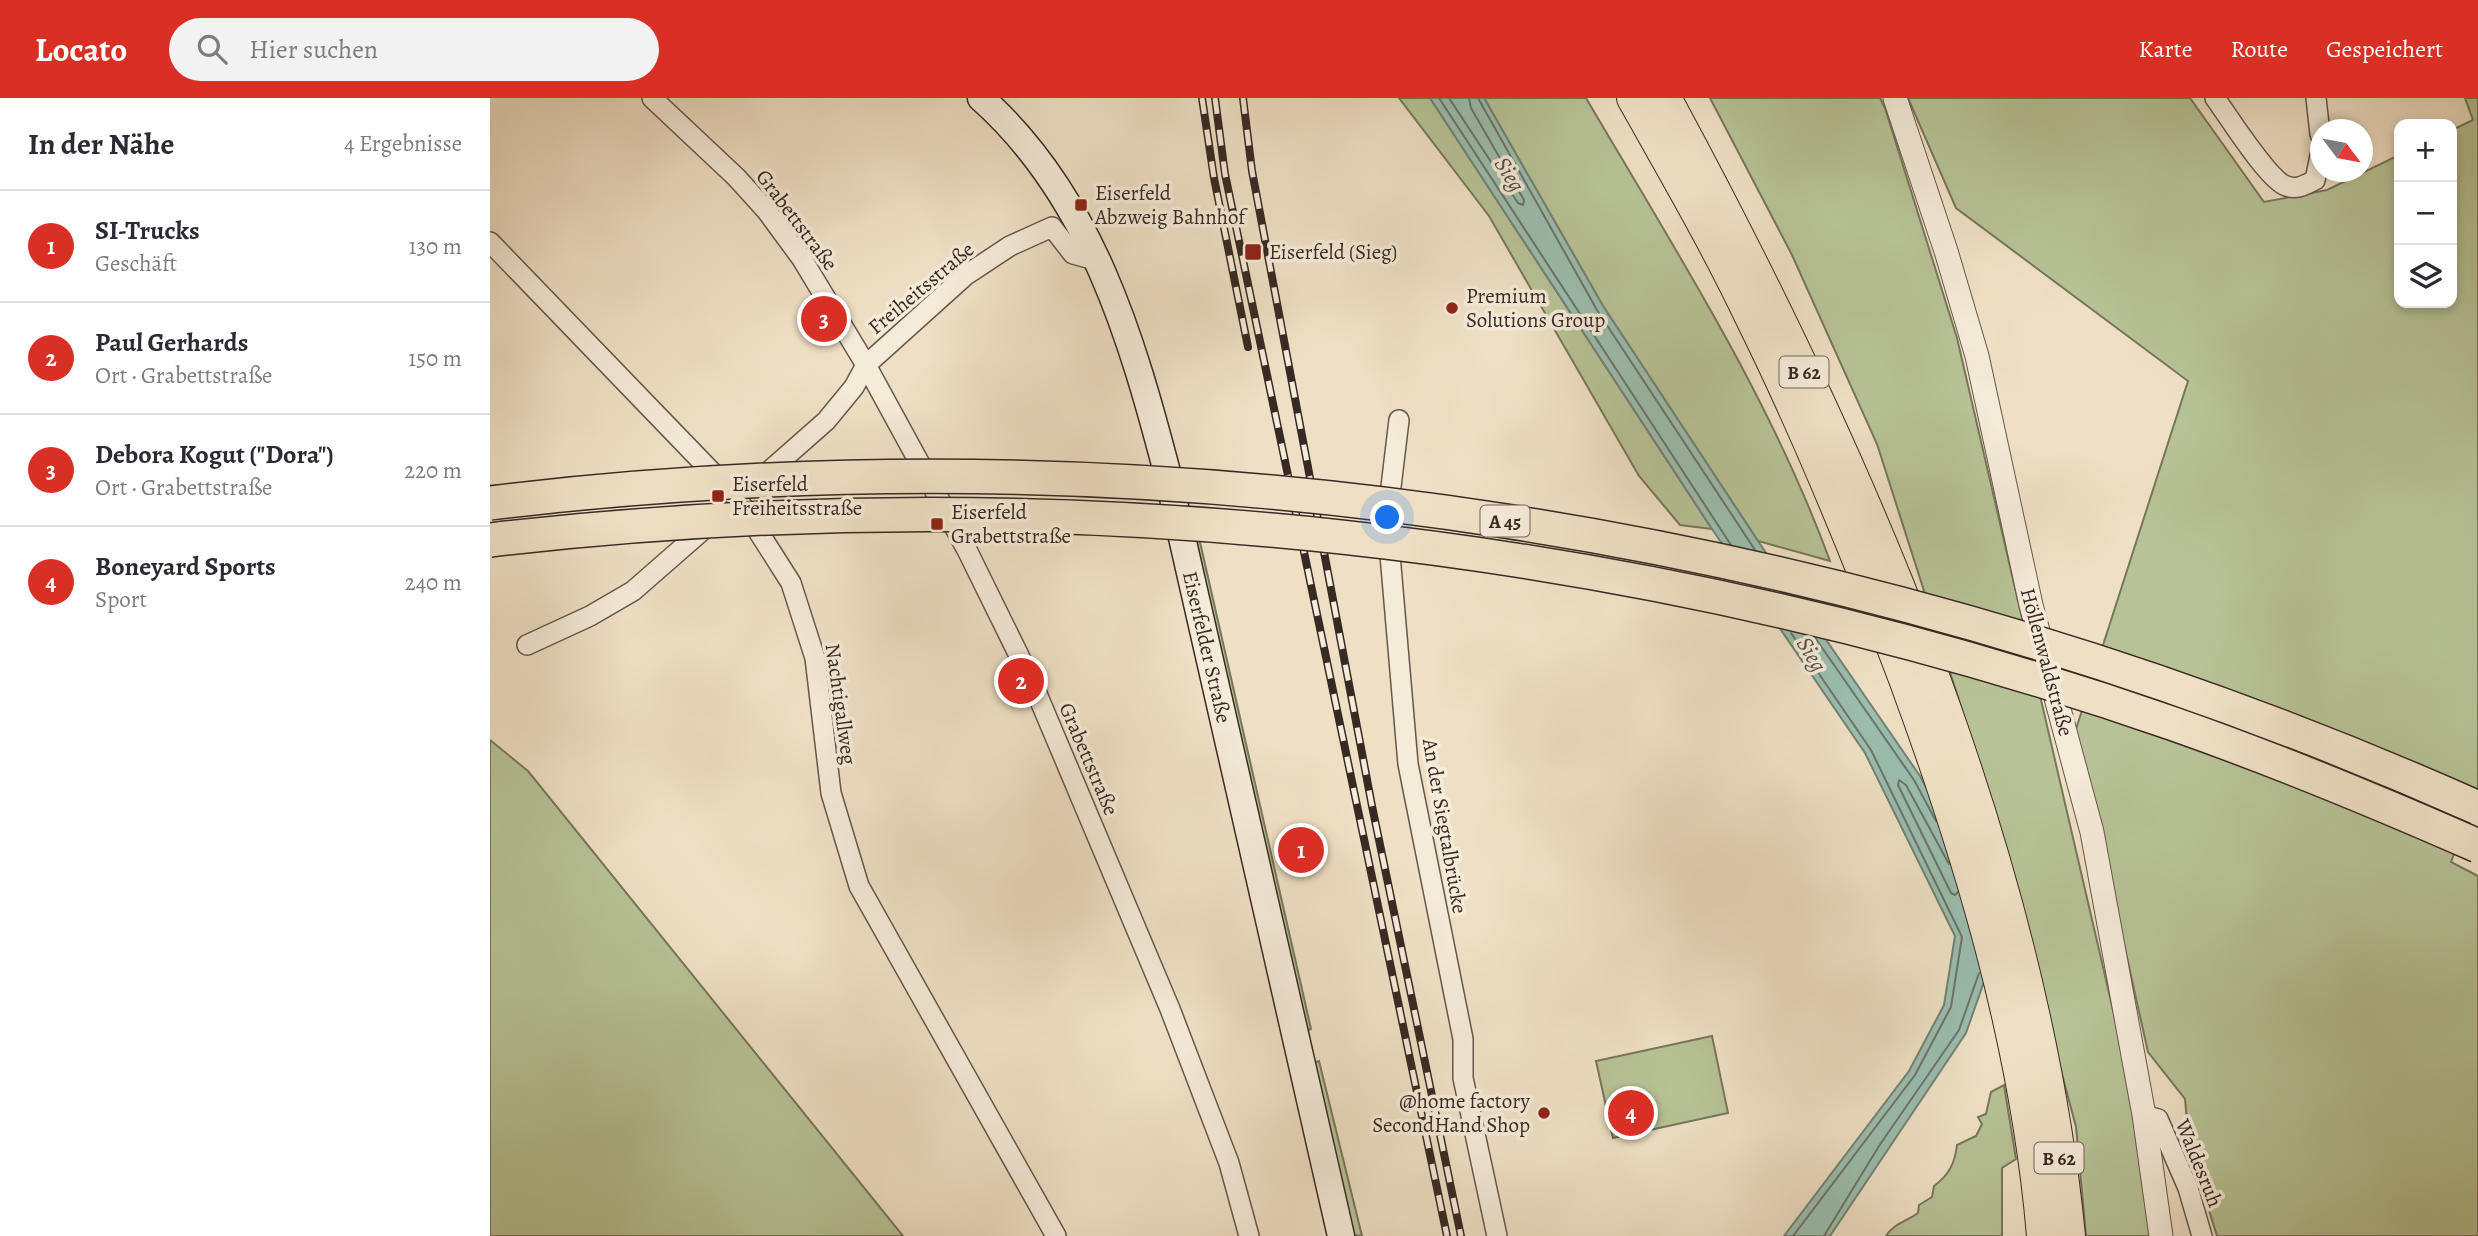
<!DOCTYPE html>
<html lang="de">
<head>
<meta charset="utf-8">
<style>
	body { margin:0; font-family:Alegreya,serif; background:#f2f2f3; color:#2b2b33 }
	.controls { position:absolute; right:21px; top:21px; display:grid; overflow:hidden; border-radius:14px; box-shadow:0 4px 10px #0003 }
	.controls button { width:63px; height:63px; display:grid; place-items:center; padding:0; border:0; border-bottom:2px solid #e1e1e2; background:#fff; color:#2b2b33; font:35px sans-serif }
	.compass { position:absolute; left:1820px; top:21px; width:63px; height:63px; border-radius:50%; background:#fff; box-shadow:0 4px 10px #0003; rotate:122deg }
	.you { position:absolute; left:898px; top:420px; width:24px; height:24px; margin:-18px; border:5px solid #fff; border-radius:50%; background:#1a73e8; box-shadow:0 0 0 10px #1a73e833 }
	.badge { display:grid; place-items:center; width:46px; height:46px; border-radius:50%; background:#d93025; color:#fff; font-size:23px; font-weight:700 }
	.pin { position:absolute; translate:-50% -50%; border:4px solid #fff; box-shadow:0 2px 7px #0006 }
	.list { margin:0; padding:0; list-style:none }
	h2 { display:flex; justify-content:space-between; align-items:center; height:91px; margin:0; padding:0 28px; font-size:30px }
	h2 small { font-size:23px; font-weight:400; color:#7c7c81 }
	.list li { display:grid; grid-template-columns:46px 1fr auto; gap:21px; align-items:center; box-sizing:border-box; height:112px; padding:0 28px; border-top:2px solid #e1e1e2 }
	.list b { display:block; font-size:26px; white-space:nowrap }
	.list p { margin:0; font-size:23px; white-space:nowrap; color:#7c7c81 }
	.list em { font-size:23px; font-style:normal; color:#7c7c81 }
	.icon { flex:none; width:38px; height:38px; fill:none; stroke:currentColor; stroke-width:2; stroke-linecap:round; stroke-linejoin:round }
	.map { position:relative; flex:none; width:1988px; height:1138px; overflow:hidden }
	header { display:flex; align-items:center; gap:42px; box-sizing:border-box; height:98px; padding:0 35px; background:#d93025; color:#fff }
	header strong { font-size:33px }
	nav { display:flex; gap:38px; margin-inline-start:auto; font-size:24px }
	.search { width:490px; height:63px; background:#f2f2f3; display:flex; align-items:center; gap:18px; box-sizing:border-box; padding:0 24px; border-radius:38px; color:#7c7c81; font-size:26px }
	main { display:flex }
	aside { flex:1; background:#fff }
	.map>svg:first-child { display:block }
</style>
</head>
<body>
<header>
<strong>Locato</strong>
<div class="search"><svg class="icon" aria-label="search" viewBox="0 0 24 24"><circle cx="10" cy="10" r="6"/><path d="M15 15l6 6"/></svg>Hier suchen</div>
<nav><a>Karte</a><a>Route</a><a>Gespeichert</a></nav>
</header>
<main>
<aside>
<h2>In der Nähe<small>4 Ergebnisse</small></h2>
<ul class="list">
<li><span class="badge">1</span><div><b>SI-Trucks</b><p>Geschäft</p></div><em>130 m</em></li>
<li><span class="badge">2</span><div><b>Paul Gerhards</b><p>Ort · Grabettstraße</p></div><em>150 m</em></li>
<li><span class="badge">3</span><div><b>Debora Kogut (&quot;Dora&quot;)</b><p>Ort · Grabettstraße</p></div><em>220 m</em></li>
<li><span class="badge">4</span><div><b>Boneyard Sports</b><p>Sport</p></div><em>240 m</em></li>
</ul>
</aside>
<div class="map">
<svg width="1988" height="1138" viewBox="0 0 1988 1138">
	<rect width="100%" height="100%" fill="#efe0c5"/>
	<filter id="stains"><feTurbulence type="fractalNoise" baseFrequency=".00286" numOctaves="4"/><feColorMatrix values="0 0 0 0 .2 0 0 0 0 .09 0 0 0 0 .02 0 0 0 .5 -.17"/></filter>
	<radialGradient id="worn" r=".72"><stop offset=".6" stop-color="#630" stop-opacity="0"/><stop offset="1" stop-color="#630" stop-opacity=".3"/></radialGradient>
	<g fill="#b7c396" stroke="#78765d" stroke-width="2">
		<path d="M909 0H940L1222 431 1190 427 1149 378 999 118Z"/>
		<path d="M994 0H1096C1184 150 1280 299 1340 463L1268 443 1113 208Z"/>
		<path d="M1220 0H1390L1395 10 1467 240 1639 981 1664 1138H1596L1586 1029 1491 671 1387 346 1302 157Z"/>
		<path d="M1418 0H1700L1774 104 1837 92 1909 57V205H1962V32L1983 22 1975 0H1988V692L1961 764 1988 778V1138H1727L1699 1048 1695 1001 1658 954 1586 631 1698 283 1466 110Z"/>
		<path d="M694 409H702L814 900 821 931 817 933Z"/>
		<path d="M0 642 38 673 413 1138H0Z"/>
		<path d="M1222 938 1238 1015 1123 1040 1106 963Z"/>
		<path d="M829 963 872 1138 864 1137 823 965Z"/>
		<path d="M1514 987 1526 1061 1512 1070V1138H1396C1402 1127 1417 1123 1428 1115L1429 1107 1442 1099 1444 1088C1459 1077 1465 1065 1467 1047L1486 1038 1492 1026 1488 1019 1496 1016 1501 994Z"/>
	</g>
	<path fill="#9bbeaf" stroke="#738277" stroke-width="2" d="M940 0H994L1113 208 1268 443 1430 678 1477 766 1502 861 1476 935 1340 1138H1294L1419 973 1454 907 1465 838 1375 655 1222 431Z"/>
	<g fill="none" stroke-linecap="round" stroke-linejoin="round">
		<g stroke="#6a746a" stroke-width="2">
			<path d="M949 0 1241 447"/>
			<path d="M959 0 1028 105 1033 107 1034 102 981 10 979 0"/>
			<path d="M988 0 1107 212 1265 452"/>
			<path d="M1301 535 1381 652 1472 839 1461 909 1425 977 1303 1138"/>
			<path d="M1326 541 1424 682 1446 723"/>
			<path d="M1459 766 1416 687 1409 682 1408 687 1461 795 1465 797 1468 794"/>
			<path d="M1334 1138 1389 1048 1469 932 1489 875"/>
		</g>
		<defs>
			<g id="minor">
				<path d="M162 0 246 79 276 112 312 161 376 267 477 452 542 584 680 911 739 1065 759 1138"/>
				<path d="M1725 0C1739 19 1775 77 1794 87 1806 93 1815 87 1825 82L1830 58"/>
				<path d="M1826 0 1830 36"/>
				<path d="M0 144 247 400 301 485 325 560 341 695 369 788 566 1138"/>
				<path d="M909 322 897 422 918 666 973 941V980L1007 1138"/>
				<path d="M268 383 336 323 364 289 376 267 476 177 520 148 562 129 583 156 609 163"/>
				<path d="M37 547 100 518 143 493 222 424"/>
				<path d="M1654 1017 1668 1021 1698 1090 1712 1138"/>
			</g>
			<path id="tertiary" d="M1405 0 1456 153 1487 258 1541 507 1602 734 1654 1017 1671 1138"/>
			<path id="secondary" d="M491 0C601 98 642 240 678 378L851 1138"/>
			<g id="trunk">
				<path d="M1143 0C1184 73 1226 145 1262 221 1320 338 1369 459 1415 581 1481 760 1537 947 1553 1138"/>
				<path d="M1175 0C1362 345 1540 743 1579 1138"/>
			</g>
		</defs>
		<use href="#minor" stroke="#66574c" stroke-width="22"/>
		<use href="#tertiary" stroke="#66574c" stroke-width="25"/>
		<use href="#secondary" stroke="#382924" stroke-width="29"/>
		<use href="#trunk" stroke="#382924" stroke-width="34"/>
		<use href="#minor" stroke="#f5ebd9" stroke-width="19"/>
		<use href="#tertiary" stroke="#f5ebd9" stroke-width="23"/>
		<use href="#secondary" stroke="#f5ebd9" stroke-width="26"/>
		<use href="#trunk" stroke="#efe0c5" stroke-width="32"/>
		<defs>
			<g id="rail">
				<path d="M712 0 724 80 758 249"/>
				<path d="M725 0 735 76 957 1138"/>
				<path d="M753 0 762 73 882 708 971 1138"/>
			</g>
		</defs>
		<use href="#rail" stroke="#382924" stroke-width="8"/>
		<use href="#rail" stroke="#f5ebd9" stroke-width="5" stroke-dasharray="16" stroke-linecap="butt"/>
		<defs>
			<g id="motorway-bridge">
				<path d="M0 405C676 323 1367 433 1988 710"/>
				<path d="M0 442C566 376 1146 439 1684 626 1787 662 1888 704 1988 748"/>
			</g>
		</defs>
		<use href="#motorway-bridge" stroke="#382924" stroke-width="36" stroke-linecap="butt"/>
		<use href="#motorway-bridge" stroke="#efe0c5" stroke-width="33"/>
	</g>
	<g fill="#8f2418" stroke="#f5ebd9" stroke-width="2.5">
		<rect x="584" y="100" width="14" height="14" rx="3.5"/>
		<rect x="754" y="145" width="18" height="18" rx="3.5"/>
		<circle cx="962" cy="210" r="7"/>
		<rect x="221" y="391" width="14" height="14" rx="3.5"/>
		<rect x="440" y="419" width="14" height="14" rx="3.5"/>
		<circle cx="1054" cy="1015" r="7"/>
	</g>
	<g text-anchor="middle" stroke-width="7" stroke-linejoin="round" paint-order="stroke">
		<g fill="#f5ebd9" stroke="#71635a" stroke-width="2">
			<rect x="1289.5" y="258.5" width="49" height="31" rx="5"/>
			<rect x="990.5" y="407.5" width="49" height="31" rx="5"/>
			<rect x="1544.5" y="1044.5" width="49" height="31" rx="5"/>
		</g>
		<g font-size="19" font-weight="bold" fill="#382924">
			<text x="1314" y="281">B 62</text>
			<text x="1015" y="430">A 45</text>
			<text x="1569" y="1067">B 62</text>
		</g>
		<g font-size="21" fill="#382924" stroke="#f5ebd9" text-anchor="start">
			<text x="605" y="102">Eiserfeld<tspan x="605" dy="24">Abzweig Bahnhof</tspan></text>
			<text x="779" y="161">Eiserfeld (Sieg)</text>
			<text x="976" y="205">Premium<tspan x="976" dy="24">Solutions Group</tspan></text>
			<text x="242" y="393">Eiserfeld<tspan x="242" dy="24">Freiheitsstraße</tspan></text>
			<text x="461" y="421">Eiserfeld<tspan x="461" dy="24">Grabettstraße</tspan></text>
			<text x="1040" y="1010" text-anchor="end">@home factory<tspan x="1040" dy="24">SecondHand Shop</tspan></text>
		</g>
		<g font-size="21" fill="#382924" stroke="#f5ebd9">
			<text transform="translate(307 122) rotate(53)" y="7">Grabettstraße</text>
			<text transform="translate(431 190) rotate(-40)" y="7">Freiheitsstraße</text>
			<text transform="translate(717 549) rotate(77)" y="7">Eiserfelder Straße</text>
			<text transform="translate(1557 564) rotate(75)" y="7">Höllenwaldstraße</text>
			<text transform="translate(351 606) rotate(82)" y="7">Nachtigallweg</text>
			<text transform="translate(599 661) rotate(67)" y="7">Grabettstraße</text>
			<text transform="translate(955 728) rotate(80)" y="7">An der Siegtalbrücke</text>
			<text transform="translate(1709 1065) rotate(68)" y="7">Waldesruh</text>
		</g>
		<g font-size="23" font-style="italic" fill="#514e47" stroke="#f5ebd9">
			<text transform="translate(1020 76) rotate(58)" y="8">Sieg</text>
			<text transform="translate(1322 556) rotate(59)" y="8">Sieg</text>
		</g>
	</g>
	<rect width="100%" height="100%" filter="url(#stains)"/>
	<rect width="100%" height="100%" fill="url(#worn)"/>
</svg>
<div class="controls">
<button>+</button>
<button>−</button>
<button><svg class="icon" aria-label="layers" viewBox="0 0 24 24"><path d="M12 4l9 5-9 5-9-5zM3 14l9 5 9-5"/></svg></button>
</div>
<svg class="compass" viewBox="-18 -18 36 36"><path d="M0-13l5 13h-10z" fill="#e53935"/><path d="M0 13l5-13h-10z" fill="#7c7c81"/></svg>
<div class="you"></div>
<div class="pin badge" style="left:811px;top:752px">1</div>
<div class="pin badge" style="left:531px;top:583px">2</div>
<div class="pin badge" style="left:334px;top:221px">3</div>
<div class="pin badge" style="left:1141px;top:1015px">4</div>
</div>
</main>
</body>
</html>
